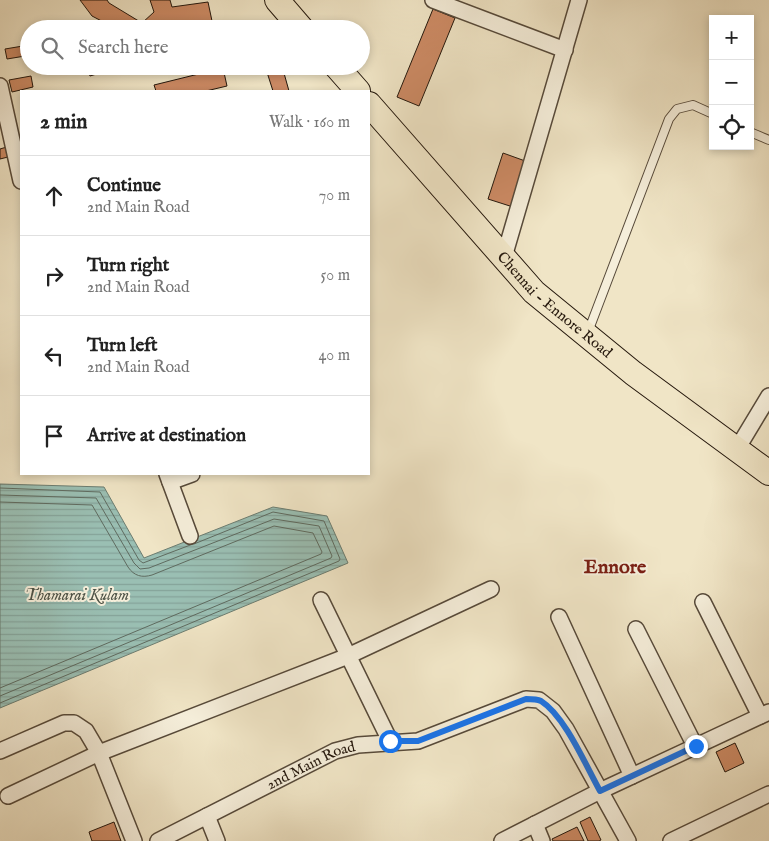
<!DOCTYPE html>
<html lang="en">
<head>
<meta charset="utf-8">
<style>
	body { margin:0; font-family:"IM FELL English",serif; background:#f6f6f6; color:#222 }
	.controls { position:absolute; right:15px; top:15px; display:grid; overflow:hidden; border-radius:0px; box-shadow:0 2px 8px #0003 }
	.controls button { width:45px; height:45px; display:grid; place-items:center; padding:0; border:0; border-bottom:1px solid #e0e0e0; background:#fff; color:#222; font:25px sans-serif }
	.stop { position:absolute; width:15px; height:15px; margin:-11px; border:4px solid #1a73e8; border-radius:50%; background:#fff }
	.stop.end { background:#1a73e8; border-color:#fff; box-shadow:0 1px 5px #0008 }
	.list { margin:0; padding:0; list-style:none }
	h2 { display:flex; justify-content:space-between; align-items:center; height:65px; margin:0; padding:0 20px; font-size:21px }
	h2 small { font-size:16px; font-weight:400; color:#767676 }
	.list li { display:grid; grid-template-columns:32px 1fr auto; gap:15px; align-items:center; box-sizing:border-box; height:80px; padding:0 20px; border-top:1px solid #e0e0e0 }
	.list b { display:block; font-size:19px; white-space:nowrap }
	.list p { margin:0; font-size:16px; white-space:nowrap; color:#767676 }
	.list em { font-size:16px; font-style:normal; color:#767676 }
	.icon { flex:none; width:28px; height:28px; fill:none; stroke:currentColor; stroke-width:2; stroke-linecap:round; stroke-linejoin:round }
	.map { position:relative; flex:none; width:769px; height:841px; overflow:hidden }
	.search { position:absolute; background:#fff; box-shadow:0 2px 8px #0003; left:20px; top:20px; width:350px; height:55px; display:flex; align-items:center; gap:12px; box-sizing:border-box; padding:0 18px; border-radius:28px; color:#767676; font-size:19px }
	.panel { position:absolute; background:#fff; box-shadow:0 2px 8px #0003; left:20px; top:90px; width:350px; height:385px; border-radius:0px }
	.map>svg:first-child { display:block }
</style>
</head>
<body>
<div class="map">
<svg width="769" height="841" viewBox="0 0 769 841">
	<defs>
		<pattern id="water-rules" width="6" height="5" patternUnits="userSpaceOnUse" patternTransform="scale(1.25)"><rect width="6" height="5" fill="#9abfb3"/><path d="M0 2.5h6" fill="none" stroke="#85a399"/></pattern>
	</defs>
	<rect width="100%" height="100%" fill="#f0e5c6"/>
	<filter id="stains"><feTurbulence type="fractalNoise" baseFrequency=".004" numOctaves="4"/><feColorMatrix values="0 0 0 0 .2 0 0 0 0 .09 0 0 0 0 .02 0 0 0 .5 -.17"/></filter>
	<radialGradient id="worn" r=".72"><stop offset=".6" stop-color="#630" stop-opacity="0"/><stop offset="1" stop-color="#630" stop-opacity=".3"/></radialGradient>
	<path fill="url(#water-rules)" stroke="#6b7c70" d="M0 484 104 487 144 558 273 507 327 516 348 563 0 708Z"/>
	<g fill="none" stroke-linecap="round" stroke-linejoin="round">
		<g stroke="#5f6b60" stroke-width="1">
			<path d="M0 488 100 492 139 560 143 563 193 544"/>
			<path d="M0 495 96 498 134 563 140 569 149 568 274 519 319 526 332 556 331 558 0 696"/>
			<path d="M0 502 92 505 128 567C134 576 142 578 152 575L274 526 313 533 322 552 321 554 0 688"/>
			<path d="M0 703 339 561 340 559 324 521 273 512 194 544"/>
		</g>
	</g>
	<g fill="#cc8a64" stroke="#24170c">
		<path d="M80 0H107L109 3 142 23 154 12 150 0H170L172 7 208 2 212 21 178 29H117L92 16Z"/>
		<path d="M433 9 455 18 419 106 397 97Z"/>
		<path d="M23 46 25 56 7 59 5 49Z"/>
		<path d="M86 66H108L110 70 90 76Z"/>
		<path d="M265 66H282L289 91H273Z"/>
		<path d="M223 68 227 86 206 91H156L154 85Z"/>
		<path d="M31 76 33 87 12 92 9 80Z"/>
		<path d="M10 146 12 156 0 159V149Z"/>
		<path d="M503 153 528 162 513 207 488 199Z"/>
		<path d="M735 743 744 763 725 772 716 752Z"/>
		<path d="M590 817 601 840 599 841H588L580 822Z"/>
		<path d="M114 822 121 841H92L89 832Z"/>
		<path d="M577 827 584 841H553L552 839Z"/>
	</g>
	<g fill="none" stroke-linecap="round" stroke-linejoin="round">
		<defs>
			<g id="service">
				<path d="M750 132 769 140"/>
				<path d="M588 332 669 119 677 109 693 105 713 114"/>
			</g>
			<g id="minor">
				<path d="M433 0 565 50"/>
				<path d="M0 86 21 181"/>
				<path d="M504 257 579 0"/>
				<path d="M737 449 769 396"/>
				<path d="M167 474 190 536"/>
				<path d="M170 482 192 474"/>
				<path d="M321 600 390 741"/>
				<path d="M703 602 760 716"/>
				<path d="M559 617 632 776"/>
				<path d="M636 629 695 746"/>
				<path d="M0 751 64 723H74L86 731 99 753 134 841"/>
				<path d="M8 796 99 753 348 656 491 589"/>
				<path d="M207 816 217 841"/>
				<path d="M535 824 542 841"/>
				<path id="s1" d="M158 841 335 751 358 745 418 741 526 699 539 700 553 711 566 729 628 841"/>
				<path d="M502 841 600 791 769 712"/>
				<path d="M671 841 769 794"/>
			</g>
			<g id="primary">
				<path d="M277 0 302 29"/>
				<path d="M336 66 358 91"/>
				<path id="s2" d="M369 104 534 292 633 373 769 473"/>
			</g>
		</defs>
		<use href="#service" stroke="#574a3a" stroke-width="10"/>
		<use href="#minor" stroke="#574a3a" stroke-width="18"/>
		<use href="#primary" stroke="#24170c" stroke-width="26"/>
		<use href="#service" stroke="#f5eeda" stroke-width="8"/>
		<use href="#minor" stroke="#f5eeda" stroke-width="15"/>
		<use href="#primary" stroke="#f0e5c6" stroke-width="24"/>
	</g>
	<g fill="none" stroke-linecap="round" stroke-linejoin="round">
		<path stroke="#1a73e8" stroke-width="6" d="M390 741H418L526 699C531 699 537 699 541 701 565 716 586 766 600 791L696 746"/>
	</g>
	<g text-anchor="middle" stroke-width="4" stroke-linejoin="round" paint-order="stroke">
		<g font-size="15" fill="#24170c" stroke="#f5eeda">
			<text dy="5" stroke="none"><textPath href="#s2" startOffset="274">Chennai - Ennore Road</textPath></text>
			<text dy="5" stroke="none"><textPath href="#s1" startOffset="171">2nd Main Road</textPath></text>
		</g>
		<g font-size="16" font-style="italic" fill="#4d5246" stroke="#f5eeda">
			<text x="77" y="600">Thamarai Kulam</text>
		</g>
		<g font-size="20" font-weight="bold" fill="#7a1f14" stroke="#f5eeda">
			<text x="615" y="573">Ennore</text>
		</g>
	</g>
	<rect width="100%" height="100%" filter="url(#stains)"/>
	<rect width="100%" height="100%" fill="url(#worn)"/>
</svg>
<div class="controls">
<button>+</button>
<button>−</button>
<button><svg class="icon" aria-label="locate" viewBox="0 0 24 24"><circle cx="12" cy="12" r="6"/><path d="M12 2v4M12 18v4M2 12h4M18 12h4"/></svg></button>
</div>
<div class="stop" style="left:390px;top:741px"></div>
<div class="stop end" style="left:696px;top:746px"></div>
<div class="search"><svg class="icon" aria-label="search" viewBox="0 0 24 24"><circle cx="10" cy="10" r="6"/><path d="M15 15l6 6"/></svg>Search here</div>
<section class="panel">
<h2>2 min<small>Walk · 160 m</small></h2>
<ul class="list">
<li><svg class="icon" aria-label="ahead" viewBox="0 0 24 24"><path d="M12 20V5M6 11l6-6 6 6"/></svg><div><b>Continue</b><p>2nd Main Road</p></div><em>70 m</em></li>
<li><svg class="icon" aria-label="right" viewBox="0 0 24 24"><path d="M7 20v-9h11M14 6l5 5-5 5"/></svg><div><b>Turn right</b><p>2nd Main Road</p></div><em>50 m</em></li>
<li><svg class="icon" aria-label="left" viewBox="0 0 24 24"><path d="M17 20v-9H6M10 6l-5 5 5 5"/></svg><div><b>Turn left</b><p>2nd Main Road</p></div><em>40 m</em></li>
<li><svg class="icon" aria-label="arrive" viewBox="0 0 24 24"><path d="M6 21V4h12l-3 4 3 4H6"/></svg><div><b>Arrive at destination</b></div></li>
</ul>
</section>
</div>
</body>
</html>
